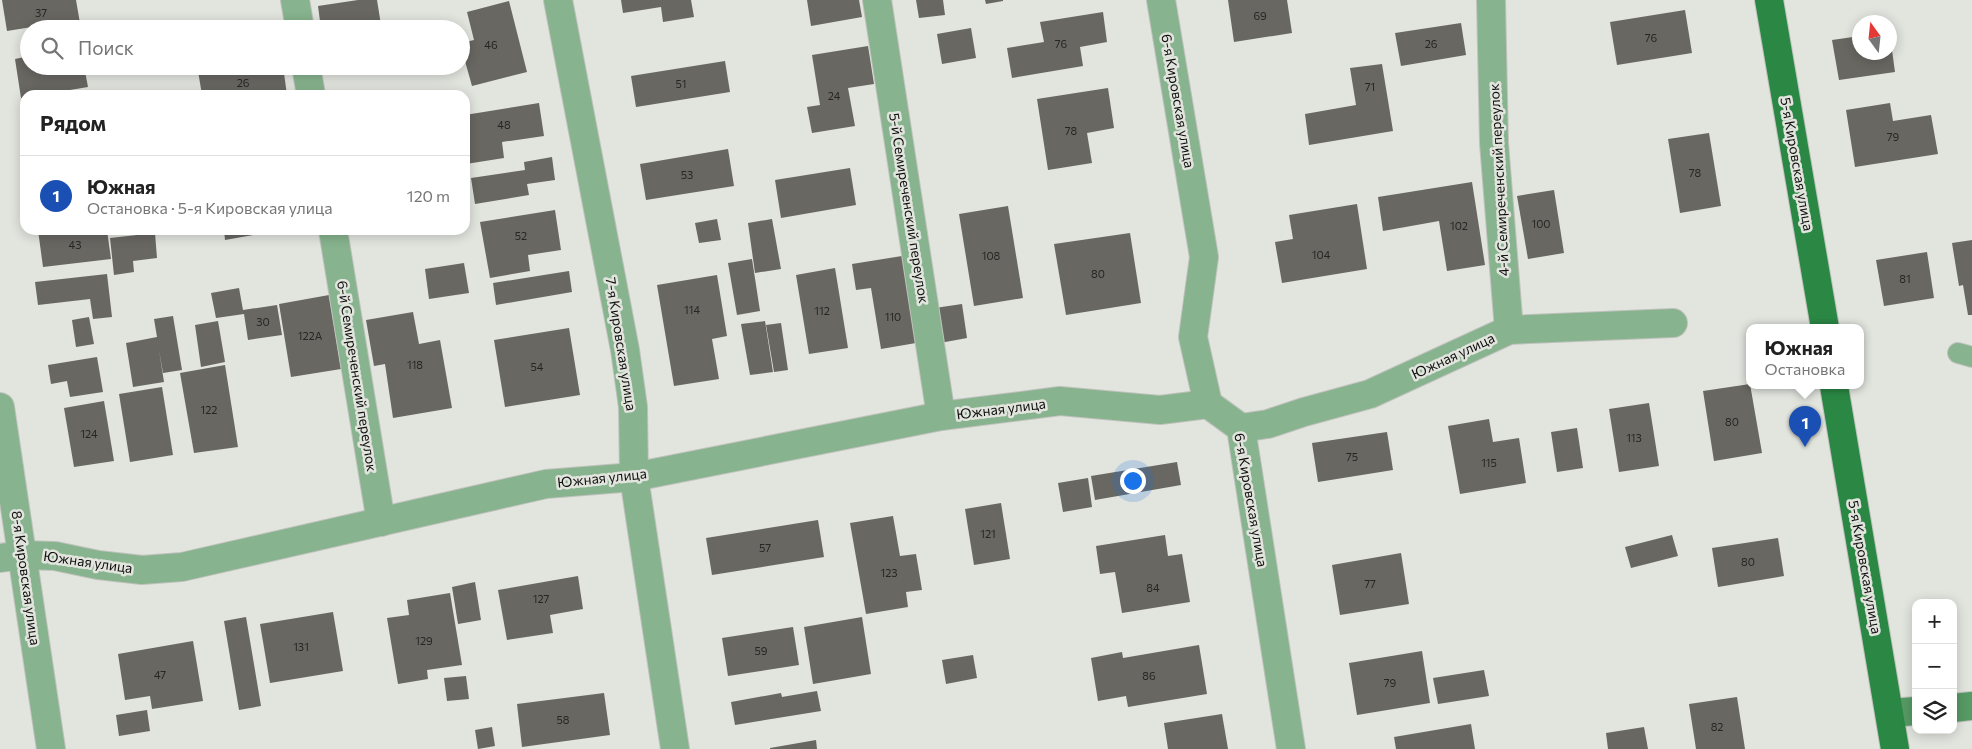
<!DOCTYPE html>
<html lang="ru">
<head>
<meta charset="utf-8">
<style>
	body { margin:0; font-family:Commissioner,sans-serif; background:#f2f2f2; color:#222 }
	.controls { position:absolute; right:15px; bottom:15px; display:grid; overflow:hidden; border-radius:10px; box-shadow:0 2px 12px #0003 }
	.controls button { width:45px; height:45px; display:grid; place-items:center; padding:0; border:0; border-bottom:1px solid #e0e0e0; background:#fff; color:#222; font:25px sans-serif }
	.compass { position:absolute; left:1852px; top:15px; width:45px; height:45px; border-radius:50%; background:#fff; box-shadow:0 2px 12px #0003; rotate:345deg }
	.you { position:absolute; left:1132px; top:480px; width:18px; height:18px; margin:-12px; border:4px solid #fff; border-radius:50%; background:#1a73e8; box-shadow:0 0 0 8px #1a73e833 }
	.badge { display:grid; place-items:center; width:32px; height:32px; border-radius:50%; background:#0b8043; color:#fff; font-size:16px; font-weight:700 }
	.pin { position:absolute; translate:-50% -41px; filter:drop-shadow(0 1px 2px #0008) }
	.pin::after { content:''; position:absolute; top:26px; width:18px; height:15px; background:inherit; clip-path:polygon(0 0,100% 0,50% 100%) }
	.popup { position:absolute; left:1746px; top:324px; width:118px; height:65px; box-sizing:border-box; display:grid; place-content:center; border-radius:10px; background:#fff; filter:drop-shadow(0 1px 4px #0005); font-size:16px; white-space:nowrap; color:#767676 }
	.popup b { font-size:19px; color:#222 }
	.popup::after { content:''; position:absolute; left:50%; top:100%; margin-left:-10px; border:10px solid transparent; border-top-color:#fff }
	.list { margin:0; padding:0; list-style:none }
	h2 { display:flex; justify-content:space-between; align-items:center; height:65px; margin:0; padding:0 20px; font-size:21px }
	h2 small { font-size:16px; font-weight:400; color:#767676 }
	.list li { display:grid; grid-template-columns:32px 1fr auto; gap:15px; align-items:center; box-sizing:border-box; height:80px; padding:0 20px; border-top:1px solid #e0e0e0 }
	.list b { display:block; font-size:19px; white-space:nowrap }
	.list p { margin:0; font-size:16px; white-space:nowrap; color:#767676 }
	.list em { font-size:16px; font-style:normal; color:#767676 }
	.icon { flex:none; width:28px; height:28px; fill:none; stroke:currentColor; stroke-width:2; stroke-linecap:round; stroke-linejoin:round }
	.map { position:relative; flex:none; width:1972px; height:749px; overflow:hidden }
	.search { position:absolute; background:#fff; box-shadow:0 2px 12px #0003; left:20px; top:20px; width:450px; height:55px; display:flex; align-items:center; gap:12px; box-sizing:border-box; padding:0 18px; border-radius:28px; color:#767676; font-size:19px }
	.panel { position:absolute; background:#fff; box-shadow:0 2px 12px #0003; left:20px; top:90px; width:450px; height:145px; border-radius:15px }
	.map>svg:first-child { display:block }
</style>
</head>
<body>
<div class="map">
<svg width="1972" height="749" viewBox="0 0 1972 749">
	<rect width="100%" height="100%" fill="#e2e4de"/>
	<g fill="#696762">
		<path d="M2 0H76L81 29H39L38 26 7 31Z"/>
		<path d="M358 0H377L381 25 357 29H321L318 6Z"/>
		<path d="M621 0H691L694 17 663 22 661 7 623 13Z"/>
		<path d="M807 0H859L862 17 811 26Z"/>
		<path d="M916 0H943L945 15 919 18Z"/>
		<path d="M985 0H1003V1L986 4Z"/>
		<path d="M1228 0H1287L1292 33 1234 42Z"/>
		<path d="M509 1 527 72 472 86 461 47V43L474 40 467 12Z"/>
		<path d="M1685 10 1692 53 1617 65 1610 22Z"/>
		<path d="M1103 12 1107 42 1080 47 1083 66 1012 78 1007 48 1044 42 1040 22Z"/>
		<path d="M1461 23 1466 55 1401 66 1395 33Z"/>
		<path d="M971 28 976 58 942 64 937 34Z"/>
		<path d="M1860 36V52H1890L1891 43 1895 72 1839 80 1832 40Z"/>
		<path d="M868 46 874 84 848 88 855 126 812 133 807 107 820 105 812 55Z"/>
		<path d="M29 56V66H84L88 87 40 95H25V98H21L15 59Z"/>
		<path d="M725 61 730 92 636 107 631 76Z"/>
		<path d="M1382 64 1393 131 1309 145 1305 114 1356 105 1350 68Z"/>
		<path d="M225 66H283L287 95H202L198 71Z"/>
		<path d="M1108 88 1114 128 1087 133 1092 163 1048 170 1037 99Z"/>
		<path d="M539 103 544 136 502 142 504 158 466 164 465 115Z"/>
		<path d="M1890 103 1893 121 1931 115 1938 154 1855 167 1846 110Z"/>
		<path d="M1709 133 1721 206 1680 213 1668 139Z"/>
		<path d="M728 149 734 186 646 200 640 164Z"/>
		<path d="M552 157 555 180 527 184 529 195 475 204 471 178 525 170 524 162Z"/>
		<path d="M850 168 856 205 781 218 775 180Z"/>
		<path d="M1472 182 1485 265 1447 271 1439 221 1383 231 1378 197Z"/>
		<path d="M1554 190 1564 253 1528 259 1517 196Z"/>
		<path d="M1357 204 1367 269 1282 283 1275 242 1293 239 1289 215Z"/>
		<path d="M1008 206 1023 298 974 306 959 214Z"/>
		<path d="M555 210 561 250 528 255 530 271 490 278 480 222Z"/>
		<path d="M717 219 721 240 699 243 695 223Z"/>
		<path d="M772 219 781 269 755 273 748 223Z"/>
		<path d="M38 230H107L111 259 43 267Z"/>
		<path d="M224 230H264V233L225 240Z"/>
		<path d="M155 233 157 258 133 261 134 272 114 275 110 238Z"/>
		<path d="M1130 233 1141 303 1066 315 1054 244Z"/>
		<path d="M1972 240V315H1968L1963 285 1959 286 1952 243Z"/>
		<path d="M1927 252 1934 298 1884 306 1876 260Z"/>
		<path d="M902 256 916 343 881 349 871 288 856 290 852 264Z"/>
		<path d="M752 259 760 311 737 315 728 263Z"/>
		<path d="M464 263 469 293 429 299 425 269Z"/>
		<path d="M835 268 848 348 809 354 796 275Z"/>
		<path d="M569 271 572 292 496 305 493 283Z"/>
		<path d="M107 274 112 317 93 319 90 299 38 305 35 282Z"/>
		<path d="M717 275 727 336 712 339 719 379 674 386 657 285Z"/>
		<path d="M239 288 243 310 277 305 282 335 248 340 244 314 216 318 211 293Z"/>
		<path d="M329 295 341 369 291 377 279 304Z"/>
		<path d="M962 304 967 338 940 343 935 308Z"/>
		<path d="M413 312 419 344 440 340 452 408 393 418 385 364 374 366 366 320Z"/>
		<path d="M173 316 182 370 163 373 159 350 164 382 133 387 126 343 157 337 154 319Z"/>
		<path d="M89 317 94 344 76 347 72 320Z"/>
		<path d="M218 321 225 362 201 367 195 325Z"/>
		<path d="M765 321 773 372 750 375 741 324Z"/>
		<path d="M781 323 788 370 774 372 766 325Z"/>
		<path d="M569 328 580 395 505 407 494 340Z"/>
		<path d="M97 357 103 392 70 397 67 381 51 384 48 365Z"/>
		<path d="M225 365 238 447 194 453 180 373Z"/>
		<path d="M1750 384 1762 453 1714 461 1703 391Z"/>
		<path d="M162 387 173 455 130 462 119 394Z"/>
		<path d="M104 401 114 461 74 467 64 408Z"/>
		<path d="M1649 403 1659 466 1619 472 1609 409Z"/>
		<path d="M1489 419 1493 442 1519 438 1526 483 1460 494 1448 426Z"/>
		<path d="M1577 428 1583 468 1557 472 1551 432Z"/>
		<path d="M1387 432 1393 470 1318 482 1312 443Z"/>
		<path d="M1177 462 1181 485 1095 500 1091 476Z"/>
		<path d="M1088 478 1092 507 1063 512 1058 483Z"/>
		<path d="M1001 503 1010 559 974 565 965 509Z"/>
		<path d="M893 516 900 556 916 554 922 590 906 592 908 607 866 614 850 523Z"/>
		<path d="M818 520 824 557 712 575 706 538Z"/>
		<path d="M1165 535 1168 556 1182 554 1190 602 1122 613 1115 572 1100 574 1096 546Z"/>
		<path d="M1672 535 1678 556 1631 568 1625 547Z"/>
		<path d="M1778 538 1784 576 1718 587 1712 548Z"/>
		<path d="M1401 553 1409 604 1340 615 1332 565Z"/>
		<path d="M578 576 583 609 550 615 553 633 507 640 498 590Z"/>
		<path d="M475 582 481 620 458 624 452 587Z"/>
		<path d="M450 593 462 665 427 670 428 679 398 684 387 618 409 615 407 600Z"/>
		<path d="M333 612 343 671 270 683 260 624Z"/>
		<path d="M246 617 261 706 239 710 224 621Z"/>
		<path d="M862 617 871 674 813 684 804 627Z"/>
		<path d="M793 627 799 665 728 676 722 638Z"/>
		<path d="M193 641 203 701 152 709 150 696 125 700 118 654Z"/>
		<path d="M1199 645 1207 694 1128 707 1126 696 1098 701 1091 658 1122 652 1123 658Z"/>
		<path d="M1422 651 1430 703 1357 715 1349 663Z"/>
		<path d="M973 655 977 678 946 684 942 660Z"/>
		<path d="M1484 670 1489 696 1438 704 1433 678Z"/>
		<path d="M466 676 469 699 447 701 444 678Z"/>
		<path d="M817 691 821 711 735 725 731 702 781 693 782 697Z"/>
		<path d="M604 693 610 735 522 747 517 704Z"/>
		<path d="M1737 697 1745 749H1696L1689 704Z"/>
		<path d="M147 710 150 731 119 736 116 715Z"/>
		<path d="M1222 714 1228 749H1168L1164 723Z"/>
		<path d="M1471 724 1475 749H1396L1394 737Z"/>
		<path d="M492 727 495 746 478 749 475 730Z"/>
		<path d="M1644 727 1648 749H1608L1606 733Z"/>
		<path d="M816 740 817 749H770V748Z"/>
	</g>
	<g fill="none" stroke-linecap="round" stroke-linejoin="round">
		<defs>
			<path id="lane" d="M1958 353 1972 357"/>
			<g id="street">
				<path d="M295 0 300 29"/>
				<path d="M558 0 625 350 633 407 634 477 675 749"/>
				<path d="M877 0 941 416"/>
				<path d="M1161 0 1204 257 1193 337 1208 404 1241 428 1291 749"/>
				<path d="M1491 0 1494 143 1509 330"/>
				<path d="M306 66 311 95"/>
				<path d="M333 230 381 522"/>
				<path d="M0 407 51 749"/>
				<path d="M1241 428 1268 424 1304 412 1370 394 1509 330 1673 323"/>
				<path d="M0 558 23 555 55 556 98 565 142 570 182 567 546 484 634 477 941 416 1060 401 1160 410 1208 404"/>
			</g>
			<g id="secondary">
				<path d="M1953 708 1972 706"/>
				<path d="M1890 713 1916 711"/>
			</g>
			<g id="primary">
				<path d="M1769 0 1825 328"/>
				<path d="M1834 386 1895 749"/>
			</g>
		</defs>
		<use href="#lane" stroke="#c0c2bd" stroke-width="22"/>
		<use href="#street" stroke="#c0c2bd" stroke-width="30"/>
		<use href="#secondary" stroke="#c0c2bd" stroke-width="30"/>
		<use href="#primary" stroke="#c0c2bd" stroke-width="30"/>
		<use href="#lane" stroke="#87b38e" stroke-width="20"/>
		<use href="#street" stroke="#87b38e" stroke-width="28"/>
		<use href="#secondary" stroke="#569a64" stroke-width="28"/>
		<use href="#primary" stroke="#2a8844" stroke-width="28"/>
	</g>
	<g text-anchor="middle" stroke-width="5" stroke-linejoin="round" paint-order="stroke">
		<g font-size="11" fill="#262623">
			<text x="41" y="17">37</text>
			<text x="1260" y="20">69</text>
			<text x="1651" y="42">76</text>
			<text x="1061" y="48">76</text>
			<text x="1431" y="48">26</text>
			<text x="491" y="49">46</text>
			<text x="243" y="87">26</text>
			<text x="681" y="88">51</text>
			<text x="1370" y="91">71</text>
			<text x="834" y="100">24</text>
			<text x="504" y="129">48</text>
			<text x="1071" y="135">78</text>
			<text x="1893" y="141">79</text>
			<text x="1695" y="177">78</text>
			<text x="687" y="179">53</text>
			<text x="1541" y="228">100</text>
			<text x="1459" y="230">102</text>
			<text x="521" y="240">52</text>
			<text x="75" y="249">43</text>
			<text x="1321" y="259">104</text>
			<text x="991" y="260">108</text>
			<text x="1098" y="278">80</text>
			<text x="1905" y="283">81</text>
			<text x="692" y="314">114</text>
			<text x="822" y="315">112</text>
			<text x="893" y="321">110</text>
			<text x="263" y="326">30</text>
			<text x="310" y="340">122А</text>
			<text x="415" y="369">118</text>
			<text x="537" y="371">54</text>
			<text x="209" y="414">122</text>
			<text x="1732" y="426">80</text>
			<text x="89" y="438">124</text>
			<text x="1634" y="442">113</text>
			<text x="1352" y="461">75</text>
			<text x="1489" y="467">115</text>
			<text x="988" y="538">121</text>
			<text x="765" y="552">57</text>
			<text x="1748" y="566">80</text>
			<text x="889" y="577">123</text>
			<text x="1370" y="588">77</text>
			<text x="1153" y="592">84</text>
			<text x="541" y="603">127</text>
			<text x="424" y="645">129</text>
			<text x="301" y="651">131</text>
			<text x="761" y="655">59</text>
			<text x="160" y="679">47</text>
			<text x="1149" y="680">86</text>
			<text x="1390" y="687">79</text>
			<text x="563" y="724">58</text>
			<text x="1717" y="731">82</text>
		</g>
		<g font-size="14" fill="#10100e" stroke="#e2e4de">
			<text transform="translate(1178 101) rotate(80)" y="5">6-я Кировская улица</text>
			<text transform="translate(1797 164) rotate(80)" y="5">5-я Кировская улица</text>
			<text transform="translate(1499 180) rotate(-93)" y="5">4-й Семиреченский переулок</text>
			<text transform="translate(909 208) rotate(81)" y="5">5-й Семиреченский переулок</text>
			<text transform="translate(621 344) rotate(81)" y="5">7-я Кировская улица</text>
			<text transform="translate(1453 356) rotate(-25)" y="5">Южная улица</text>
			<text transform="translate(357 376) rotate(81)" y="5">6-й Семиреченский переулок</text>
			<text transform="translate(1001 409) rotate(-7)" y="5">Южная улица</text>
			<text transform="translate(602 478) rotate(-6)" y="5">Южная улица</text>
			<text transform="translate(1251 500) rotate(80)" y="5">6-я Кировская улица</text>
			<text transform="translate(88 562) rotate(8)" y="5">Южная улица</text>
			<text transform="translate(1865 567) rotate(80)" y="5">5-я Кировская улица</text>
			<text transform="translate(26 578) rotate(82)" y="5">8-я Кировская улица</text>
		</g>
	</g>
</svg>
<div class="controls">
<button>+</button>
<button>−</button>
<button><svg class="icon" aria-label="layers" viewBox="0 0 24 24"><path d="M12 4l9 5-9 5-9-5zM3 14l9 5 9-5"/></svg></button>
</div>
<svg class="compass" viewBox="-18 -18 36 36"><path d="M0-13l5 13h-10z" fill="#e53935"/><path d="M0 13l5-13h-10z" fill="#767676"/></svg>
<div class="you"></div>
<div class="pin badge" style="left:1805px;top:447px;background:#1a4fb4">1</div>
<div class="popup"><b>Южная</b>Остановка</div>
<div class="search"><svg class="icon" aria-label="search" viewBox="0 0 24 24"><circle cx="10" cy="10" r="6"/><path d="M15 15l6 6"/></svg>Поиск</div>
<section class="panel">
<h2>Рядом<small></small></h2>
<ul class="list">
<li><span class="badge" style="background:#1a4fb4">1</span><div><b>Южная</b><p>Остановка · 5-я Кировская улица</p></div><em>120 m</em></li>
</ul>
</section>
</div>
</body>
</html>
